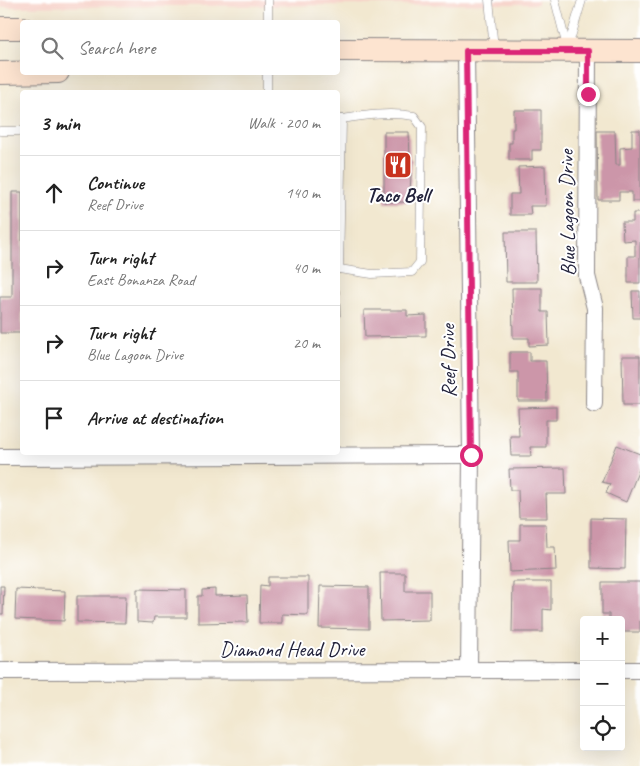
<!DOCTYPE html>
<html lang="en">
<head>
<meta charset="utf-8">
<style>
	body { margin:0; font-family:Caveat,sans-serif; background:#f2f2f2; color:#222 }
	.controls { position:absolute; right:15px; bottom:15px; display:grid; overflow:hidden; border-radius:5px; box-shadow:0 5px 20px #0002 }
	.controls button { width:45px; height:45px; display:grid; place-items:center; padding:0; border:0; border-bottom:1px solid #e0e0e0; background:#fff; color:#222; font:25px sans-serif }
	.stop { position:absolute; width:15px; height:15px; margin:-11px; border:4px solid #db2777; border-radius:50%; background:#fff }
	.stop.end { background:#db2777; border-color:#fff; box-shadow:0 1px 5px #0008 }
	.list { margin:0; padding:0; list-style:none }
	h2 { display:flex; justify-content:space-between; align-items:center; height:65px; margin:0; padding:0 20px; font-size:21px }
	h2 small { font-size:16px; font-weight:400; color:#767676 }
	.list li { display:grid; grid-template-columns:32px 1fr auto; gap:15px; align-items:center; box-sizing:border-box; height:75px; padding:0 20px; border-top:1px solid #e0e0e0 }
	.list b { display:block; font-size:19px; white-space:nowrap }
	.list p { margin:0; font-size:16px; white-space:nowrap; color:#767676 }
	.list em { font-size:16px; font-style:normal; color:#767676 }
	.icon { flex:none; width:28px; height:28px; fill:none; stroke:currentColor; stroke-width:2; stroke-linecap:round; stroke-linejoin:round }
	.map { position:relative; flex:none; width:640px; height:766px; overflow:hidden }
	.search { position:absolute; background:#fff; box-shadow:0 5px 20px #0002; left:20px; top:20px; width:320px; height:55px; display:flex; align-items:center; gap:12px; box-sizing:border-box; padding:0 18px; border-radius:5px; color:#767676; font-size:19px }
	.panel { position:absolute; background:#fff; box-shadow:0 5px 20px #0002; left:20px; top:90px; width:320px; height:365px; border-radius:5px }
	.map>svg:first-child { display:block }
</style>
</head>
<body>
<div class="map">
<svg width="640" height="766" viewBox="0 0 640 766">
	<rect width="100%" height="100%" fill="#fff"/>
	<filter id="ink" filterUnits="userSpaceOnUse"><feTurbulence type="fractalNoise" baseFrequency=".02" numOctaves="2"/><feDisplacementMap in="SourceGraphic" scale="10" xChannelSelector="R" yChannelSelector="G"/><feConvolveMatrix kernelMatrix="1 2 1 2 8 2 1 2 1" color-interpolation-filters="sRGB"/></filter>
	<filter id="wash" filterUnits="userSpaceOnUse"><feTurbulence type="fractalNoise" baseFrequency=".0096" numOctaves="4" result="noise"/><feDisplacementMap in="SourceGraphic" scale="20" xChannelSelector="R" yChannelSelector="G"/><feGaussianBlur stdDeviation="1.12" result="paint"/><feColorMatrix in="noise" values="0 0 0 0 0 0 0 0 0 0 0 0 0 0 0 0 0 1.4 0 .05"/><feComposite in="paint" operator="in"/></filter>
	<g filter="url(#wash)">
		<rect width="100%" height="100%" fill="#f2e8d0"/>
		<path fill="#f7d1c8" d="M0 0H538V4L0 7Z"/>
		<g id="blocks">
			<g fill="#cc96a9">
				<path d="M514 110H541V150H532V160H509V143H512V129H514Z"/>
				<path d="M632 130H640V201H632V192H619V200H598L597 131H615L616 165H620V148L632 147Z"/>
				<path d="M384 132H409L410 159H412L410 192H412V202H384Z"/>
				<path d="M545 166 546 206H530L531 215H510V194H519L518 167Z"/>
				<path d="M12 192H22V333H0V297H12Z"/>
				<path d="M633 213H640V283H628V256H635V240L623 241 622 222H633Z"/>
				<path d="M505 232H536L537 282H506Z"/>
				<path d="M512 288H542V312H548L549 345 529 346V338H513Z"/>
				<path d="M338 290H339L340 316H338Z"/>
				<path d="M632 291H640V318H633Z"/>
				<path d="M364 310H407V316L426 315V336L365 337Z"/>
				<path d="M510 352H530V361H546L547 401H518V372H510Z"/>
				<path d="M622 356H640V405H623Z"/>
				<path d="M556 407V420H546V447H530L531 456H511L510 436H519L518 408Z"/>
				<path d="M617 445 640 454V467L626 502 606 493 610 484 602 482Z"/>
				<path d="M565 468 566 494H546L547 518H519L518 490H510L509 469Z"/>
				<path d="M591 518 626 519 625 569 591 568Z"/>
				<path d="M520 524H546L547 547H555L556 570 510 572 509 540H520Z"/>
				<path d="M380 573H405V591H430V620L381 621Z"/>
				<path d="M268 577H308V615L282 614V623H259L260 585 268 586Z"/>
				<path d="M513 582H551V610L543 609V632H512Z"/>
				<path d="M602 582H640V632H621V620H609V614H602Z"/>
				<path d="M0 586H4L3 614H0Z"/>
				<path d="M320 586 369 587V629L319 628Z"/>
				<path d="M16 589 65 591 64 621 15 619Z"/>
				<path d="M137 589 186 590V617H154L153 623 137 622Z"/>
				<path d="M215 589V596L247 595 248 622 198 623V596H202V590Z"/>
				<path d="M77 596H126L125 623 77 622Z"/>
			</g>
		</g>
	</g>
	<g filter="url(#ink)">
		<use href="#blocks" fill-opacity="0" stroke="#8a8586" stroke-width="1"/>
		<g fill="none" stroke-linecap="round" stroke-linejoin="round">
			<defs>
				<g id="service">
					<path d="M489 0 494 48"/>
					<path d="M555 0 567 47"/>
					<path d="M268 22V0"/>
					<path d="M568 47 582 0"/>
					<path d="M267 92V72"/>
					<path d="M338 119H342L339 269H338"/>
					<path d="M0 131H22"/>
					<path d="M339 269 372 274 412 272 420 262 422 127 414 116C390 112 367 115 342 119"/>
				</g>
				<g id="minor">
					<path d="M466 51 471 455 469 670"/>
					<path d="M588 51 587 276 595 308 594 404"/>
					<path d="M0 457 471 455"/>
					<path d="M621 670H640"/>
					<path d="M0 671 584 670"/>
				</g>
				<g id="secondary">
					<path d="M0 28H22"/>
					<path d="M338 50 640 51"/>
					<path d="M0 73 58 72"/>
				</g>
			</defs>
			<use href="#service" stroke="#8a8586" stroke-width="9"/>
			<use href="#minor" stroke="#8a8586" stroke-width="18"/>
			<use href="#secondary" stroke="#8a8586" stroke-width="24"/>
			<use href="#service" stroke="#fff" stroke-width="8"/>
			<use href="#minor" stroke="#fff" stroke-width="16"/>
			<use href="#secondary" stroke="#fde4d0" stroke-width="22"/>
		</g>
	</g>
	<g fill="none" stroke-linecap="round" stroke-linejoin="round" filter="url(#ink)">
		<path stroke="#db2777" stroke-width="6" d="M471 455 466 51H588V94"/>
	</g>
	<defs>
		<symbol id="restaurant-square" viewBox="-11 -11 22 22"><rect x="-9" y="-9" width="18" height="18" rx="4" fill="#c8321e" stroke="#fff"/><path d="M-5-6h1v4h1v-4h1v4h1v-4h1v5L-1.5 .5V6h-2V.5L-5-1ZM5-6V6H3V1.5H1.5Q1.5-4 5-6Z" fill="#fff"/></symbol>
	</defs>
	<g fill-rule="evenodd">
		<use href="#restaurant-square" x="382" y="149" width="32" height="32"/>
	</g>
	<g text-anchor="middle" stroke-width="4" stroke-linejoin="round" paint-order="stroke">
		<g font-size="21" font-weight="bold" fill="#22223b" stroke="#fff">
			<text x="398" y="202">Taco Bell</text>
		</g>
		<g font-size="21" fill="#22223b" stroke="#fff">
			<text transform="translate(567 213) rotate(-91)" y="7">Blue Lagoon Drive</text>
			<text transform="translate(448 361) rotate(-91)" y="7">Reef Drive</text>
			<text x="292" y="656">Diamond Head Drive</text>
		</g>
	</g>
</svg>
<div class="controls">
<button>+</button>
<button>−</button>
<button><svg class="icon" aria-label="locate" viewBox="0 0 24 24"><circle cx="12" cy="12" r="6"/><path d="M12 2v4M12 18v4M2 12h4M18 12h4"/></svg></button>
</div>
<div class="stop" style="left:471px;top:455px"></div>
<div class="stop end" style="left:588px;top:94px"></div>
<div class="search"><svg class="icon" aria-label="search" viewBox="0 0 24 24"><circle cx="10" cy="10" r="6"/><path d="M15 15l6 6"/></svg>Search here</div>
<section class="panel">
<h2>3 min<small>Walk · 200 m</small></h2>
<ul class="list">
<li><svg class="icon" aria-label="ahead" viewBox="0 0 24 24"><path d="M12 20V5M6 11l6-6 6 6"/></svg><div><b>Continue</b><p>Reef Drive</p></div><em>140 m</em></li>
<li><svg class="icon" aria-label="right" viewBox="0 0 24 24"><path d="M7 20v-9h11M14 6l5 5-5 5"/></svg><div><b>Turn right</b><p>East Bonanza Road</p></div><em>40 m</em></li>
<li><svg class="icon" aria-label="right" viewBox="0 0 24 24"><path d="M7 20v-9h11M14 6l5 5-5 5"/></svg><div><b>Turn right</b><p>Blue Lagoon Drive</p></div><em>20 m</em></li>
<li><svg class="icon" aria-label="arrive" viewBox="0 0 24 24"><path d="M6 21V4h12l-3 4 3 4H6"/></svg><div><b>Arrive at destination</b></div></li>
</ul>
</section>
</div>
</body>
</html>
